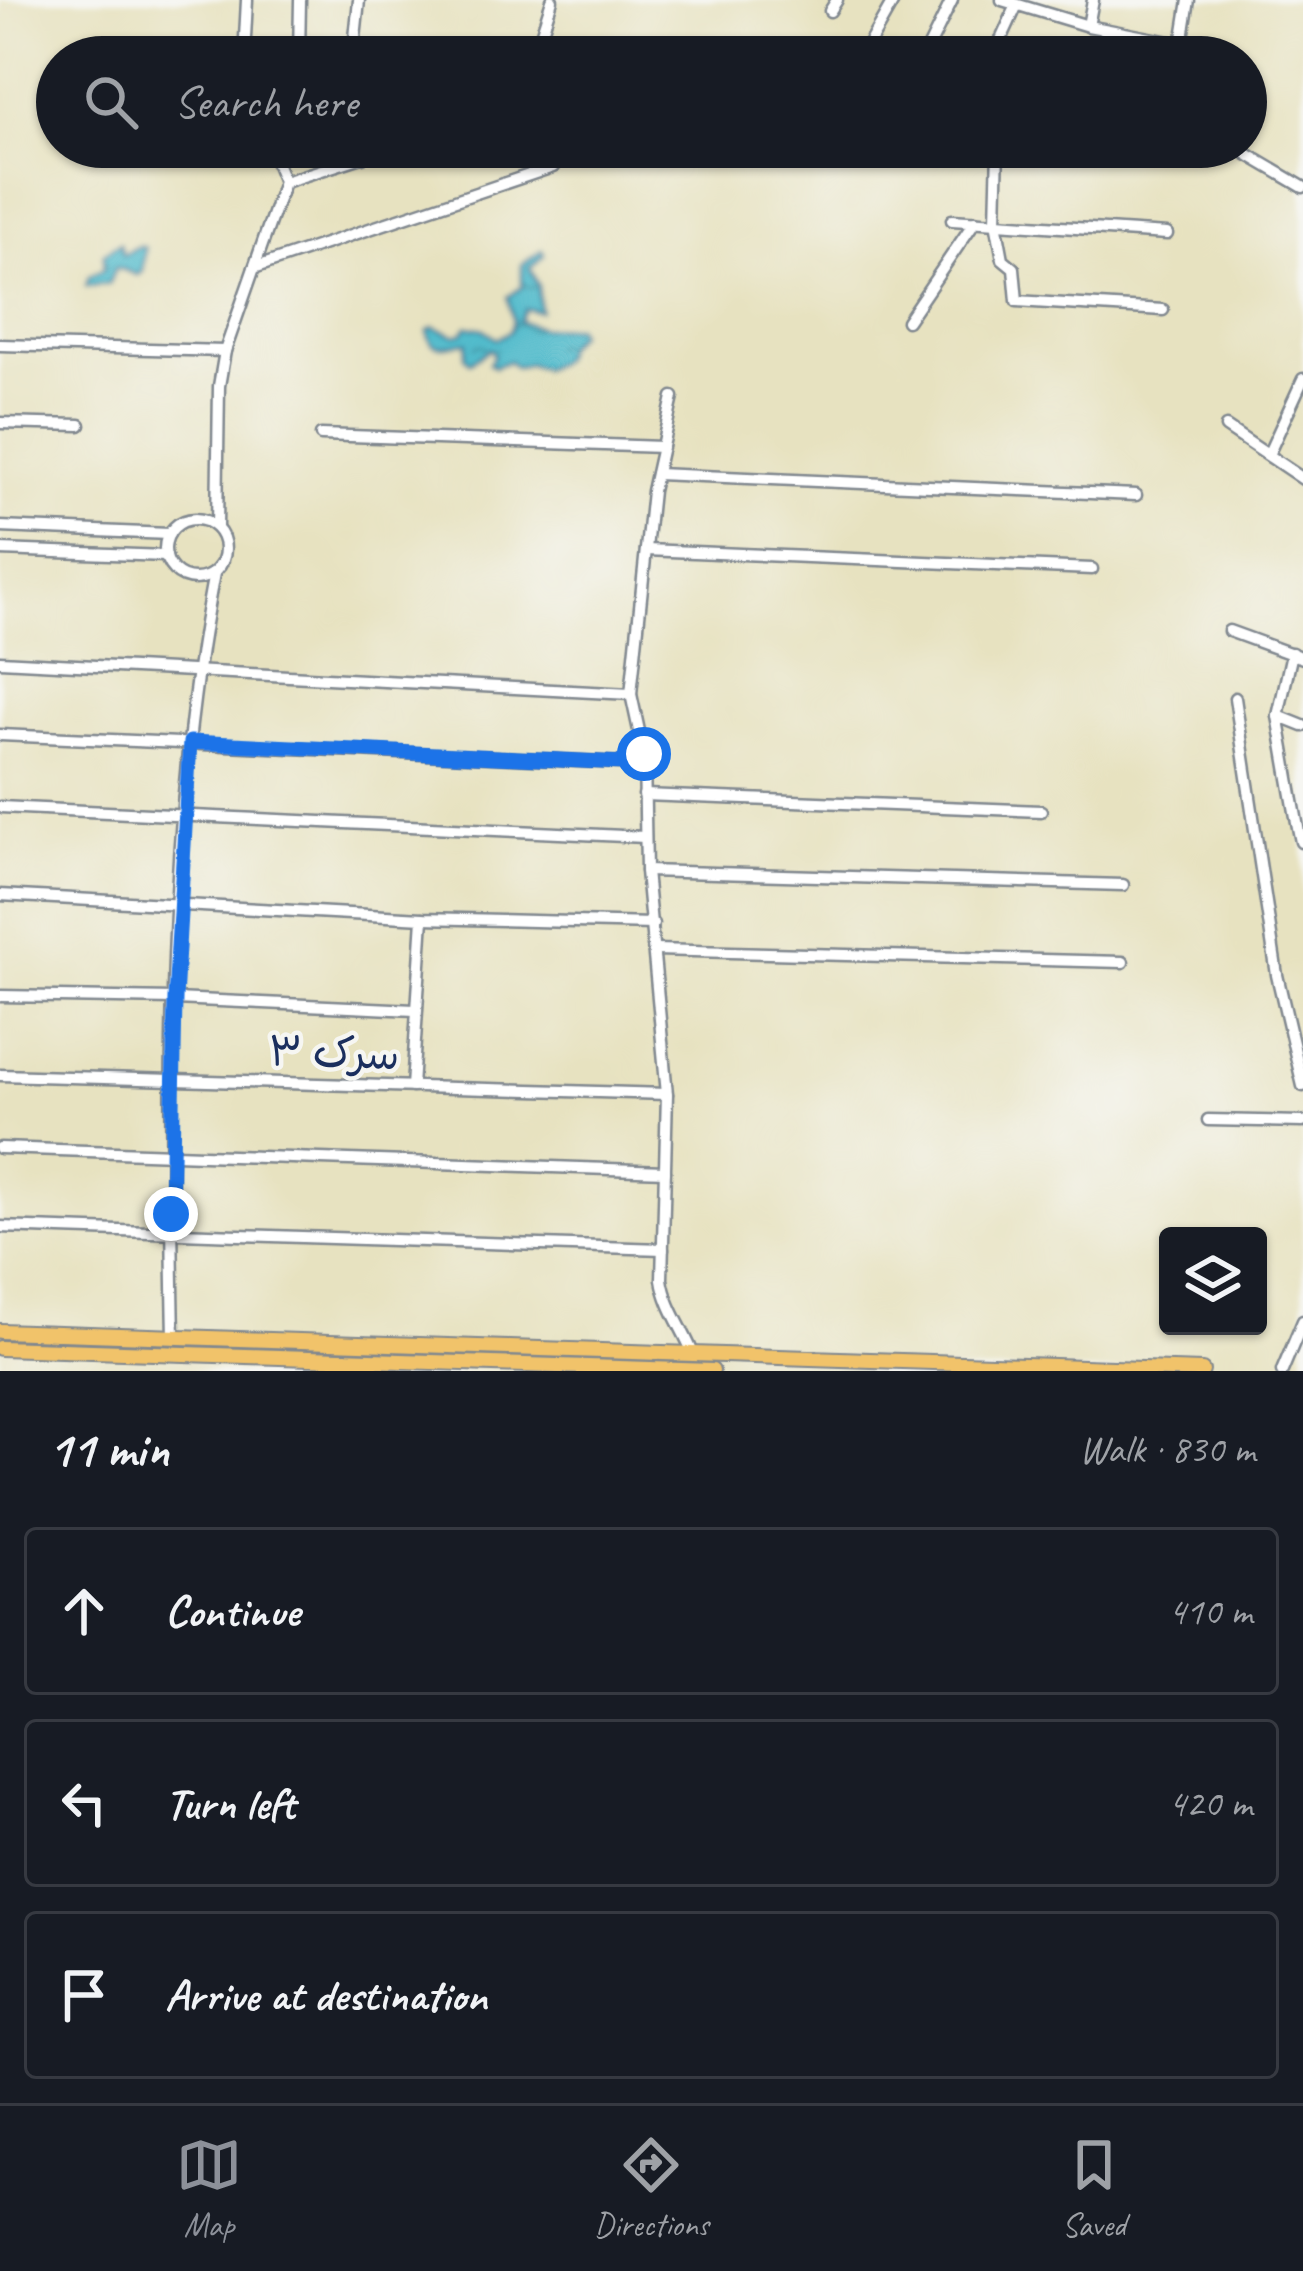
<!DOCTYPE html>
<html lang="en">
<head>
<meta charset="utf-8">
<style>
	body { margin:0; font-family:Caveat,"Playpen Sans Arabic",sans-serif; background:#20242c; color:#f1f3f6 }
	.controls { position:absolute; right:36px; bottom:36px; display:grid; overflow:hidden; border-radius:12px; box-shadow:0 3px 9px #0004 }
	.controls button { width:108px; height:108px; display:grid; place-items:center; padding:0; border:0; border-bottom:3px solid #363941; background:#171b24; color:#f1f3f6; font:60px sans-serif }
	.stop { position:absolute; width:36px; height:36px; margin:-27px; border:9px solid #1a73e8; border-radius:50%; background:#fff }
	.stop.end { background:#1a73e8; border-color:#fff; box-shadow:0 3px 12px #0008 }
	.list { margin:0; padding:0; list-style:none }
	h2 { display:flex; justify-content:space-between; align-items:center; height:156px; margin:0; padding:0 48px; font-size:51px }
	h2 small { font-size:39px; font-weight:400; color:#9ea1a6 }
	.list li { display:grid; grid-template-columns:78px 1fr auto; gap:36px; align-items:center; box-sizing:border-box; height:168px; margin:0 24px 24px; padding:0 24px; border:3px solid #363941; border-radius:12px }
	.list b { display:block; font-size:45px; white-space:nowrap }
	.list em { font-size:39px; font-style:normal; color:#9ea1a6 }
	.icon { flex:none; width:66px; height:66px; fill:none; stroke:currentColor; stroke-width:2; stroke-linecap:round; stroke-linejoin:round }
	.map { position:relative; flex:none; width:1303px; height:1371px; overflow:hidden }
	.search { position:absolute; background:#171b24; box-shadow:0 3px 9px #0004; left:36px; right:36px; top:36px; height:132px; display:flex; align-items:center; gap:30px; box-sizing:border-box; padding:0 42px; border-radius:66px; color:#9ea1a6; font-size:45px }
	.sheet { height:732px; background:#171b24 }
	nav { display:flex; justify-content:space-around; align-items:center; box-sizing:border-box; height:168px; border-top:3px solid #363941; background:#171b24; font-size:33px; color:#9ea1a6 }
	nav a { display:grid; justify-items:center; gap:6px }
	nav .on { color:#8c9099 }
	.map>svg:first-child { display:block }
</style>
</head>
<body>
<div class="map">
<svg width="1303" height="1371" viewBox="0 0 1303 1371">
	<defs>
		<pattern id="water-ripples" width="26" height="14" patternUnits="userSpaceOnUse" patternTransform="scale(3)"><rect width="26" height="14" fill="#4eb9ca"/><path d="M2 4q2-2 4 0t4 0M15 11q2-2 4 0t4 0" fill="none" stroke="#4097a7"/></pattern>
	</defs>
	<rect width="100%" height="100%" fill="#f6f6f2"/>
	<filter id="ink" filterUnits="userSpaceOnUse"><feTurbulence type="fractalNoise" baseFrequency=".00833" numOctaves="2"/><feDisplacementMap in="SourceGraphic" scale="24" xChannelSelector="R" yChannelSelector="G"/><feConvolveMatrix kernelMatrix="1 2 1 2 8 2 1 2 1" color-interpolation-filters="sRGB"/></filter>
	<filter id="wash" filterUnits="userSpaceOnUse"><feTurbulence type="fractalNoise" baseFrequency=".004" numOctaves="4" result="noise"/><feDisplacementMap in="SourceGraphic" scale="48" xChannelSelector="R" yChannelSelector="G"/><feGaussianBlur stdDeviation="2.7" result="paint"/><feColorMatrix in="noise" values="0 0 0 0 0 0 0 0 0 0 0 0 0 0 0 0 0 1.4 0 .05"/><feComposite in="paint" operator="in"/></filter>
	<g filter="url(#wash)">
		<rect width="100%" height="100%" fill="#e7e2c0"/>
		<g fill="url(#water-ripples)" stroke="#347494" stroke-width="3">
			<path d="M120 243 123 255 139 246 145 248 142 272 137 275 116 267 108 284 86 286 89 276 103 270 104 253Z"/>
			<path d="M542 250 544 255 530 268 538 285 540 311 525 309 519 321 541 328 575 327 578 333 566 345 560 360 542 369 529 364 516 367 509 361 494 367 489 363 494 356 491 349 470 362 465 357 467 342C453 342 429 357 428 330L433 327 455 335 463 333 467 326 484 329 496 339 510 331 513 321 508 297 522 287V265Z"/>
		</g>
	</g>
	<g filter="url(#ink)">
		<g fill="none" stroke-linecap="round" stroke-linejoin="round">
			<defs>
				<g id="minor">
					<path d="M1002 0 1088 26 1228 53 1227 57"/>
					<path d="M830 11 837 0"/>
					<path d="M1088 26 1093 0"/>
					<path d="M1182 44 1189 0"/>
					<path d="M862 56 894 0"/>
					<path d="M244 57 247 0"/>
					<path d="M299 57 300 0"/>
					<path d="M353 57 359 0"/>
					<path d="M534 57 552 0"/>
					<path d="M924 57 952 0"/>
					<path d="M993 57 1017 5"/>
					<path d="M998 147 996 222 1003 259 1014 268 1017 301 1163 310"/>
					<path d="M1003 147 1170 159"/>
					<path d="M1235 147 1303 187"/>
					<path d="M284 182 393 147"/>
					<path d="M952 220 1167 234"/>
					<path d="M254 268 553 167"/>
					<path d="M907 321 975 221"/>
					<path d="M0 345 225 351"/>
					<path d="M673 397 652 491 631 694 644 754 646 871 667 1094 662 1279C666 1307 684 1330 694 1356"/>
					<path d="M0 423 80 425"/>
					<path d="M1226 427 1303 479"/>
					<path d="M321 435 662 447"/>
					<path d="M1268 455 1303 379"/>
					<path d="M656 474 1136 495"/>
					<circle cx="195" cy="549" r="30"/>
					<path d="M0 527 169 534"/>
					<path d="M217 528 219 386 225 351 284 182 270 147"/>
					<path d="M0 550 166 556"/>
					<path d="M646 550 1092 569"/>
					<path d="M1229 631 1303 658"/>
					<path d="M1292 653 1278 716 1303 726"/>
					<path d="M0 661 631 694"/>
					<path d="M1235 698 1277 975 1303 1086"/>
					<path d="M1278 716C1286 758 1292 800 1301 842"/>
					<path d="M0 735 644 764"/>
					<path d="M644 795 1041 811"/>
					<path d="M0 807 645 837"/>
					<path d="M646 871 1123 885"/>
					<path d="M0 895 423 918 653 924"/>
					<path d="M655 950 1123 962"/>
					<path d="M0 996 175 999 415 1010"/>
					<path d="M0 1075 667 1094"/>
					<path d="M412 1087 423 918"/>
					<path d="M1208 1120 1303 1122"/>
					<path d="M0 1148 665 1171"/>
					<path d="M0 1227 663 1249"/>
					<path d="M174 1338C169 1085 166 823 214 573"/>
					<path d="M1282 1371 1303 1321"/>
				</g>
				<g id="major">
					<path d="M0 1331 1202 1371"/>
					<path d="M0 1348 712 1371"/>
				</g>
			</defs>
			<use href="#minor" stroke="#81888f" stroke-width="15"/>
			<use href="#major" stroke="#81888f" stroke-width="18"/>
			<use href="#minor" stroke="#fff" stroke-width="10"/>
			<use href="#major" stroke="#f1c36a" stroke-width="14"/>
		</g>
	</g>
	<g fill="none" stroke-linecap="round" stroke-linejoin="round" filter="url(#ink)">
		<path stroke="#1a73e8" stroke-width="15" d="M171 1214 175 999 190 742 644 764V754"/>
	</g>
	<g text-anchor="middle" stroke-width="9" stroke-linejoin="round" paint-order="stroke">
		<g font-size="42" fill="#1b2f5e" stroke="#f6f6f2">
			<text transform="translate(334 1052) rotate(2)" y="15">سرک ۳</text>
		</g>
	</g>
</svg>
<div class="controls">
<button><svg class="icon" aria-label="layers" viewBox="0 0 24 24"><path d="M12 4l9 5-9 5-9-5zM3 14l9 5 9-5"/></svg></button>
</div>
<div class="stop" style="left:644px;top:754px"></div>
<div class="stop end" style="left:171px;top:1214px"></div>
<div class="search"><svg class="icon" aria-label="search" viewBox="0 0 24 24"><circle cx="10" cy="10" r="6"/><path d="M15 15l6 6"/></svg>Search here</div>
</div>
<section class="sheet">
<h2>11 min<small>Walk · 830 m</small></h2>
<ul class="list">
<li><svg class="icon" aria-label="ahead" viewBox="0 0 24 24"><path d="M12 20V5M6 11l6-6 6 6"/></svg><div><b>Continue</b></div><em>410 m</em></li>
<li><svg class="icon" aria-label="left" viewBox="0 0 24 24"><path d="M17 20v-9H6M10 6l-5 5 5 5"/></svg><div><b>Turn left</b></div><em>420 m</em></li>
<li><svg class="icon" aria-label="arrive" viewBox="0 0 24 24"><path d="M6 21V4h12l-3 4 3 4H6"/></svg><div><b>Arrive at destination</b></div></li>
</ul>
</section>
<nav>
<a class="on"><svg class="icon" aria-label="map" viewBox="0 0 24 24"><path d="M3 6l6-2 6 2 6-2v14l-6 2-6-2-6 2zM9 4v14M15 6v14"/></svg>Map</a>
<a><svg class="icon" aria-label="directions" viewBox="0 0 24 24"><path d="M12 3l9 9-9 9-9-9zM9 14v-3h6M13 9l2 2-2 2"/></svg>Directions</a>
<a><svg class="icon" aria-label="saved" viewBox="0 0 24 24"><path d="M7 4h10v16l-5-4-5 4z"/></svg>Saved</a>
</nav>
</body>
</html>
